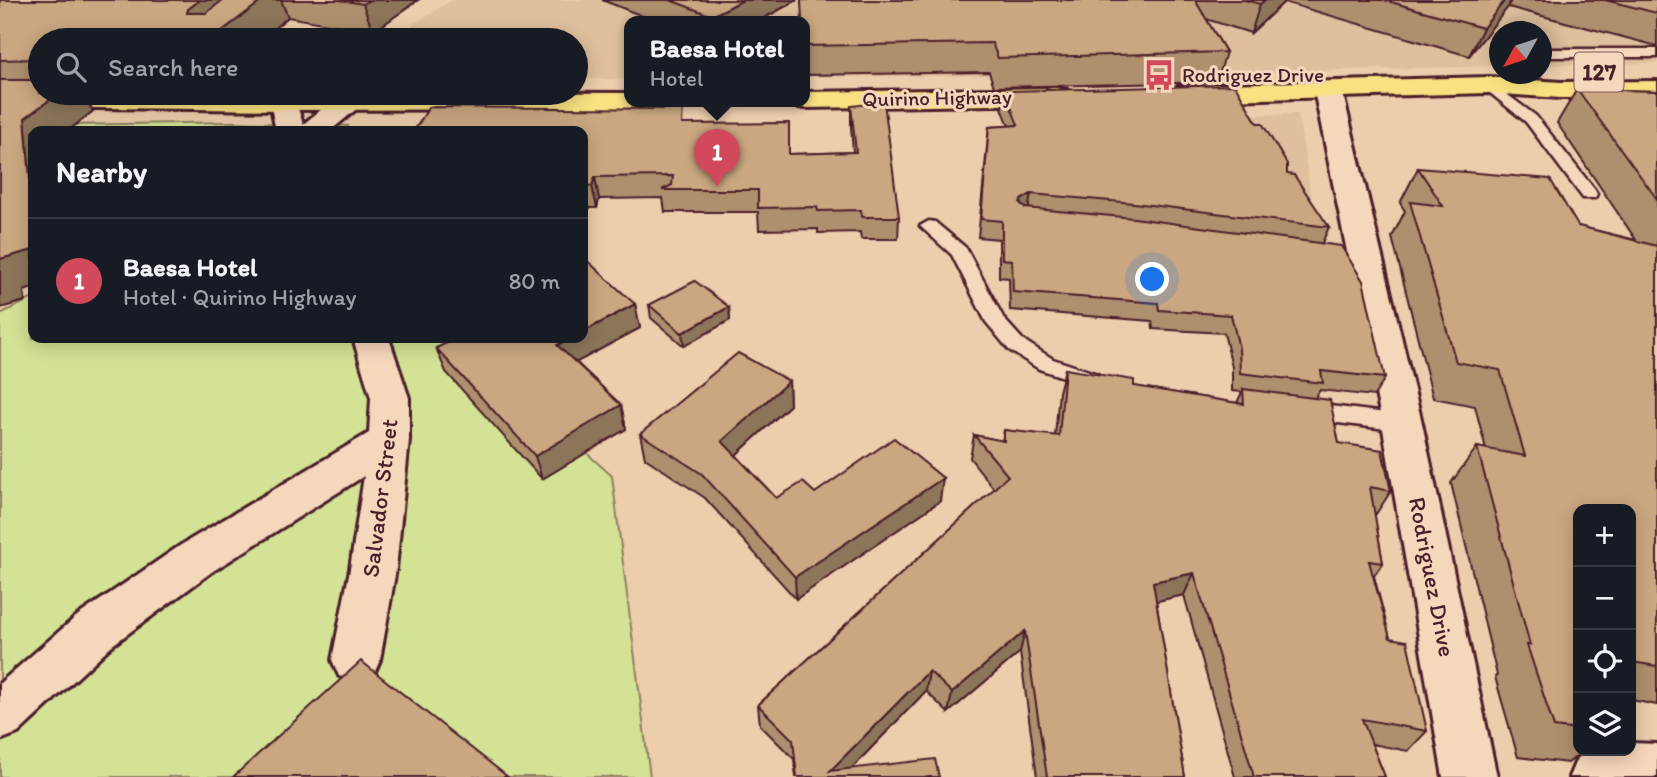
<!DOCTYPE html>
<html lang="en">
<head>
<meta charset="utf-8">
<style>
	body { margin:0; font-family:Itim,sans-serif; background:#242831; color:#f1f3f6 }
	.controls { position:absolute; right:21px; bottom:21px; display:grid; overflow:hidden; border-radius:14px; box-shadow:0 4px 18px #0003 }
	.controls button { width:63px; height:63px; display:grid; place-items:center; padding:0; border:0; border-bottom:2px solid #363941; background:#171b24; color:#f1f3f6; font:35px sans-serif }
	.compass { position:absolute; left:1489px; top:21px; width:63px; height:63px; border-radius:50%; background:#171b24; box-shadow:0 4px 18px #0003; rotate:230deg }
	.you { position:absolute; left:1153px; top:280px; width:24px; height:24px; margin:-18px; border:5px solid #fff; border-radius:50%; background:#1a73e8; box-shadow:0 0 0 10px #1a73e833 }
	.badge { display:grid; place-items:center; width:46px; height:46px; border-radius:50%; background:#d1495b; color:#fff; font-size:23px; font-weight:700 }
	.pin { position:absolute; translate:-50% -58px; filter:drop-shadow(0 2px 4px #0008) }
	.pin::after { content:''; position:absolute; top:37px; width:24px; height:21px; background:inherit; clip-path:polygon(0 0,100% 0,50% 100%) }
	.popup { position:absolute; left:624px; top:16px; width:186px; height:91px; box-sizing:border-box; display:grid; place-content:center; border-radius:14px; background:#171b24; filter:drop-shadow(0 2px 5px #0005); font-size:23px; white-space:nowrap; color:#9ea1a6 }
	.popup b { font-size:26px; color:#f1f3f6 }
	.popup::after { content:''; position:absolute; left:50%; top:100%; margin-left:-14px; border:14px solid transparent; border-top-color:#171b24 }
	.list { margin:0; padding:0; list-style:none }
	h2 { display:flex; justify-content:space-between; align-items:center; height:91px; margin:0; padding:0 28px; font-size:30px }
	h2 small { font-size:23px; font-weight:400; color:#9ea1a6 }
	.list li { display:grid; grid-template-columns:46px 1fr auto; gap:21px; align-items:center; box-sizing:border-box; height:126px; padding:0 28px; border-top:2px solid #363941 }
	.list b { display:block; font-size:26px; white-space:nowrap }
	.list p { margin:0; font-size:23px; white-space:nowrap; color:#9ea1a6 }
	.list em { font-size:23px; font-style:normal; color:#9ea1a6 }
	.icon { flex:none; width:38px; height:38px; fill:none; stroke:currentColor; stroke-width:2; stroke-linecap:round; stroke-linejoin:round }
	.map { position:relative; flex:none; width:1657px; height:777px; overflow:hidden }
	.search { position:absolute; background:#171b24; box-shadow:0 4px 18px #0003; left:28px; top:28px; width:560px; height:77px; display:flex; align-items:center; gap:18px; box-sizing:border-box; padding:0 24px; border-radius:38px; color:#9ea1a6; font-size:26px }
	.panel { position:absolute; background:#171b24; box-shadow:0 4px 18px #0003; left:28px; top:126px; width:560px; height:217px; border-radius:14px }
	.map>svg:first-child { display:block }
</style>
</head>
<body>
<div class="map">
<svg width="1657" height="777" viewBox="0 0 1657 777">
	<rect width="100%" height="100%" fill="#eccdac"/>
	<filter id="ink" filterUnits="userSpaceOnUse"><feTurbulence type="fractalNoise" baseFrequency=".0143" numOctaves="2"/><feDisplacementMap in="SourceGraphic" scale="14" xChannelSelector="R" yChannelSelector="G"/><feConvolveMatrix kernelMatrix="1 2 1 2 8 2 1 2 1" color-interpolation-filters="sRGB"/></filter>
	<g filter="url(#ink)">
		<g fill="#dfbf9d">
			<path d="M452 0H1657V63L1542 65V32H1500L1499 66 1224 73 805 77 804 21H630L629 79H576V40H389Z"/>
			<path d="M1298 114 1318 239 1170 116Z"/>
		</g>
		<g fill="#d3e295" stroke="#8e8060" stroke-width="2">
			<path d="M233 122 348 126 346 131H71V125Z"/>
			<path d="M33 298V338H459L612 476 650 777H0V314Z"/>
		</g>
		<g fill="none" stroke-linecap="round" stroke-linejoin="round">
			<defs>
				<g id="lane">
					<path d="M1542 49H1657V57H1543Z"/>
					<path d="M1489 81 1536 116 1595 190 1597 194 1595 198H1583L1526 122 1484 88 1482 85 1484 82Z"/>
					<path d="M929 221 935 222 966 248 1004 319 1023 340 1053 359 1098 374 1101 379 1098 384 1091 386 1039 369 1009 350 986 322 952 255 920 226Z"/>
					<path d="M1306 403 1402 415 1410 417 1413 423 1410 429 1402 431 1306 419 1298 417 1295 411 1298 405Z"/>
				</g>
				<g id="street">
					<path d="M1328 82 1338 84 1342 90 1422 423 1497 777H1443L1382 423 1314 90 1318 84Z"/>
					<path d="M284 94 294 96 303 124C320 112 338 91 361 96L365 102 330 131H276L270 102 274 96Z"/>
					<path d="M353 338H389L409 398V440L396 569 380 660 373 676 356 682 339 676 332 660 350 569 364 476 213 571 111 646 18 733 0 740V683L77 616 181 545 369 433 371 398Z"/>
					<path d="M1631 743 1657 744V777H1569L1577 758 1595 751H1631Z"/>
				</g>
				<g id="primary">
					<path d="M1489 77 1561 82 1657 81V97L1561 98 1489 93 1187 101 1177 99 1173 93 1177 87 1187 85Z"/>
					<path d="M1057 88 1067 90 1071 96 1067 102 1057 104 804 108 794 106 791 101H804V92Z"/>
					<path d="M0 91 630 93V101H644L640 107 630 109 284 110 0 107Z"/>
				</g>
			</defs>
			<use href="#lane" stroke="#4a1f2b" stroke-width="5"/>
			<use href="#street" stroke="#4a1f2b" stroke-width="6"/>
			<use href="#primary" stroke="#4a1f2b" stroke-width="6"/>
			<use href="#lane" fill="#f5d7bb" fill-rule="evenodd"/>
			<use href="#street" fill="#f5d7bb" fill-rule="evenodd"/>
			<use href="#primary" fill="#f9e181" fill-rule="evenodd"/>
		</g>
		<g fill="#ae906e" stroke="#4a1f2b" stroke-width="2">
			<path d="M0 0H418L373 32 288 17 260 40H40V93H82L93 111 68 131H33L24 291 25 301 0 308Z"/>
			<path d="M602 0H797L759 21H655Z"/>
			<path d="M801 0H1657V46L1508 7 1469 56 1284 2 1251 33 1206 19 1226 52 1217 82 994 87 989 72 804 75V21Z"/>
			<path d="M1577 89 1657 91V705L1631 700V509H1578V751H1583L1568 763 1518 757 1495 677 1497 675 1451 483 1477 447 1486 449 1475 406 1433 398 1392 237 1405 211 1400 203 1418 168 1578 226 1636 240 1557 123Z"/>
			<path d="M1005 91 1287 174 1329 227 1322 243 1385 378 1374 396 1320 390 1315 398 1339 443 1391 491 1376 514 1374 513 1383 563 1374 576 1390 638 1427 731 1408 751 1372 744 1385 777H1235L1184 595 1156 601 1185 777H1037L1020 652 948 713 926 691 851 769 939 777H796L794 759 760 725 758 705 994 489 970 458 974 435 1002 441 1004 430 1055 436 1059 392 1065 369 1134 386 1237 403 1242 392 1232 391V367L1224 333 1153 329 1152 321 1010 310 1009 278 999 277V239L978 237 989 127 1009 126 1002 108Z"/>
			<path d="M851 106 899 217 898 239H861L860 232 818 233V229L759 230 758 212H665L663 198 599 199 597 208H583V131L685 124 790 154 853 152 851 127Z"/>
			<path d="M635 304 640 328 576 362 621 405 626 429 542 479 446 372 436 348Z"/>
			<path d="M649 305 729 307 730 320 684 346 651 318Z"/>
			<path d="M789 381 790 405 736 455 776 498 815 493 940 501 796 599 705 498 645 458 640 434Z"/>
		</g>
		<g fill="#8d755a" stroke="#4a1f2b" stroke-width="2">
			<path d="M200 0H248L201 38 187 13 188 9Z"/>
			<path d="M263 0H281L288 17 260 40H210Z"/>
			<path d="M369 0H418L373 32 363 4Z"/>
			<path d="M743 0H797L759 21H712V16Z"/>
			<path d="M1265 0H1285L1284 2 1251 33 1260 4Z"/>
			<path d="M1505 0H1511L1508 7 1469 56 1483 28Z"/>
			<path d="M59 93H82L93 111 68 131H33V216L25 118Z"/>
			<path d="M595 177 599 199 597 208 592 186Z"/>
			<path d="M1031 194 1028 212 1018 218 1021 200Z"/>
			<path d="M33 250V288L24 291 25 301 0 308V259Z"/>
			<path d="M635 304 640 328 564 369 557 345 571 338H583V332Z"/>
			<path d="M729 307 730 320 684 346 682 333Z"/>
			<path d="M789 381 790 405 725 465 722 441Z"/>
			<path d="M621 405 626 429 542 479 535 456Z"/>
			<path d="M943 478 940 501 796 599 795 577Z"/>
			<path d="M1194 573 1184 595 1144 604 1153 582Z"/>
			<path d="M1025 631 1020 652 948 713 952 693Z"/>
			<path d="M929 671 926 691 843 777 830 771Z"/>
		</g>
		<g fill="#caa780" stroke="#4a1f2b" stroke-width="2">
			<path d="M0 0H200L188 9 187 13H206L223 0H263L210 40H40V59L0 60Z"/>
			<path d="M340 0H369L363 4Z"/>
			<path d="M670 0H743L712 16Z"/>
			<path d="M801 0H1195L1226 52 998 58 992 43 804 46V21H802Z"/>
			<path d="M1245 0H1265L1260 4Z"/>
			<path d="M1384 0H1505L1483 28Z"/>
			<path d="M1605 0H1657V13Z"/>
			<path d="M0 80H40V93H59L25 118 33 216V250L0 259Z"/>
			<path d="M1235 85 1257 123H1262L1287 164V174L1294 175 1329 227 1134 203 1031 194 1021 200 1020 203 1025 208 1134 218 1341 246 1363 281 1385 378 1321 371 1323 383 1240 373 1239 348 1231 315 1159 310 1158 303 1013 292 1012 260 1002 259V221L981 219 989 127 1018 125 1005 91Z"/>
			<path d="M1577 89 1657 91V199Z"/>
			<path d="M884 102 899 217H862L861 210 818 211 817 207 758 208V190H662L672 185 673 176 595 177 592 186 583 185V131H414L429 107 683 109 682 124 789 123V154L856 152 851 106Z"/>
			<path d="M1418 168 1550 179 1578 226 1657 246V666L1631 662V509H1578V652H1577L1578 656V730L1554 727 1527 645H1530L1477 447 1525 456 1500 370 1456 362 1410 202 1443 206Z"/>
			<path d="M583 257 635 304 583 332Z"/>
			<path d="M695 281 729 307 682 333 649 305Z"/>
			<path d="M457 338H571L557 345 621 405 535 456 436 348Z"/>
			<path d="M738 353 789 381 722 441 776 498 803 482 815 493 894 438 943 478 795 577 702 474 640 434Z"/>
			<path d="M1065 369 1134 380V386L1244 404 1243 389 1330 400 1339 443 1382 450 1391 491 1370 487 1383 563 1369 561 1390 638 1407 641 1427 731 1362 719 1385 777H1254L1194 573 1153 582 1185 777H1047L1025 631 952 693 929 671 830 771 935 759 939 777H797L793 740 758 705 1008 476 974 435 1004 441V430L1059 436Z"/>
			<path d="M361 661 508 777H233Z"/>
		</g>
	</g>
	<defs>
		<symbol id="bus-bare" viewBox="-9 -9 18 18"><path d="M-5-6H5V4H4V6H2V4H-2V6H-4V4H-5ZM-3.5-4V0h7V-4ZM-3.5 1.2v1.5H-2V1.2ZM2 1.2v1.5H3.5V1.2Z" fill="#d1495b" stroke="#f5d7bb" stroke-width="2.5" paint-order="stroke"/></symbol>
	</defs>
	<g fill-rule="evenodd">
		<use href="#bus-bare" x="1137" y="53" width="44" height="44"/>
	</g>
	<g text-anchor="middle" stroke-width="6" stroke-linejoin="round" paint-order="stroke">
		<g font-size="21" fill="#4a1f2b" stroke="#f5d7bb" text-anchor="start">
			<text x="1182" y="82">Rodriguez Drive</text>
		</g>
		<g font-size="21" fill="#4a1f2b" stroke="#f5d7bb">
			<text transform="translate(937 98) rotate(-1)" y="7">Quirino Highway</text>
		</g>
		<rect fill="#f5d7bb" stroke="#7d5656" stroke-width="2" x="1574.5" y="52.5" width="49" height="39" rx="5"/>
		<g font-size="23" font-weight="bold" fill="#4a1f2b">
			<text x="1599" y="80">127</text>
		</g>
		<g font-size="24" fill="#4a1f2b" stroke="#f5d7bb">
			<text transform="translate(380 498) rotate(-83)" y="8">Salvador Street</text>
			<text transform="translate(1432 577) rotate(79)" y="8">Rodriguez Drive</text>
		</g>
	</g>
</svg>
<div class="controls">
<button>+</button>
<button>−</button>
<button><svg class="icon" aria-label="locate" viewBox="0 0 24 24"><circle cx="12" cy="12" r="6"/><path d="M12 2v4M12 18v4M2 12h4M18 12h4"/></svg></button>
<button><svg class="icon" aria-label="layers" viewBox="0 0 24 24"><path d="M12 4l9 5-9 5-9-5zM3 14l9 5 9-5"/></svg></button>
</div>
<svg class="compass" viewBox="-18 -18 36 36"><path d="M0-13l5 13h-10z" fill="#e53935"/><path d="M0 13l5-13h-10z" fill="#9ea1a6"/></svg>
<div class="you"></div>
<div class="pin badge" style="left:717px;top:187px">1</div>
<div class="popup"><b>Baesa Hotel</b>Hotel</div>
<div class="search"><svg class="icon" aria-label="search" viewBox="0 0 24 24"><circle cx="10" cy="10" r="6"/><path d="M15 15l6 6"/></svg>Search here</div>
<section class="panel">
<h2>Nearby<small></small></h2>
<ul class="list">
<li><span class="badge">1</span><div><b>Baesa Hotel</b><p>Hotel · Quirino Highway</p></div><em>80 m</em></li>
</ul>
</section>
</div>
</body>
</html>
